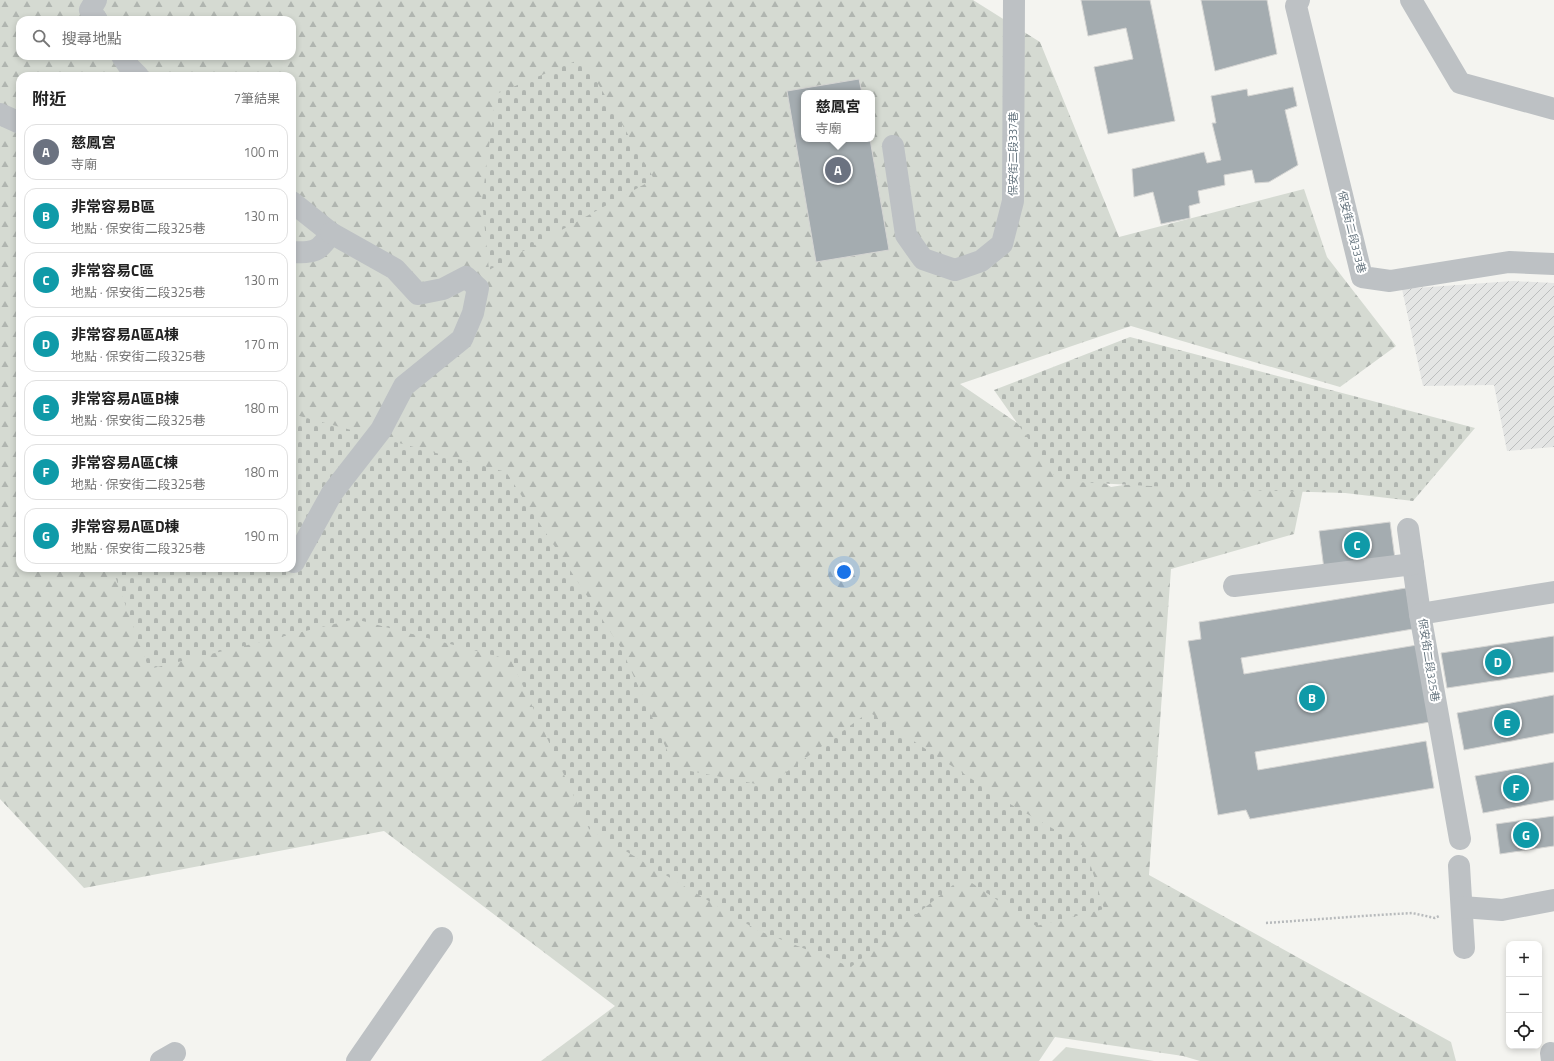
<!DOCTYPE html>
<html lang="zh-TW">
<head>
<meta charset="utf-8">
<style>
	body { margin:0; font-family:"Titillium Web","Noto Sans TC",sans-serif; background:#f2f2f2; color:#222 }
	.controls { position:absolute; right:12px; bottom:12px; display:grid; overflow:hidden; border-radius:8px; box-shadow:0 2px 6px #0003 }
	.controls button { width:36px; height:36px; display:grid; place-items:center; padding:0; border:0; border-bottom:1px solid #e0e0e0; background:#fff; color:#222; font:20px sans-serif }
	.you { position:absolute; left:844px; top:572px; width:14px; height:14px; margin:-10px; border:3px solid #fff; border-radius:50%; background:#1a73e8; box-shadow:0 0 0 6px #1a73e833 }
	.badge { display:grid; place-items:center; width:26px; height:26px; border-radius:50%; background:#0b8043; color:#fff; font-size:13px; font-weight:700 }
	.pin { position:absolute; translate:-50% -50%; border:2px solid #fff; box-shadow:0 1px 4px #0006 }
	.popup { position:absolute; left:801px; top:90px; width:74px; height:52px; box-sizing:border-box; display:grid; place-content:center; border-radius:8px; background:#fff; filter:drop-shadow(0 1px 3px #0005); font-size:13px; white-space:nowrap; color:#767676 }
	.popup b { font-size:15px; color:#222 }
	.popup::after { content:''; position:absolute; left:50%; top:100%; margin-left:-8px; border:8px solid transparent; border-top-color:#fff }
	.list { margin:0; padding:0; list-style:none }
	h2 { display:flex; justify-content:space-between; align-items:center; height:52px; margin:0; padding:0 16px; font-size:17px }
	h2 small { font-size:13px; font-weight:400; color:#767676 }
	.list li { display:grid; grid-template-columns:26px 1fr auto; gap:12px; align-items:center; box-sizing:border-box; height:56px; margin:0 8px 8px; padding:0 8px; border:1px solid #e0e0e0; border-radius:12px }
	.list b { display:block; font-size:15px; white-space:nowrap }
	.list p { margin:0; font-size:13px; white-space:nowrap; color:#767676 }
	.list em { font-size:13px; font-style:normal; color:#767676 }
	.icon { flex:none; width:22px; height:22px; fill:none; stroke:currentColor; stroke-width:2; stroke-linecap:round; stroke-linejoin:round }
	.map { position:relative; flex:none; width:1554px; height:1061px; overflow:hidden }
	.search { position:absolute; background:#fff; box-shadow:0 2px 6px #0003; left:16px; top:16px; width:280px; height:44px; display:flex; align-items:center; gap:10px; box-sizing:border-box; padding:0 14px; border-radius:12px; color:#767676; font-size:15px }
	.panel { position:absolute; background:#fff; box-shadow:0 2px 6px #0003; left:16px; top:72px; width:280px; height:500px; border-radius:12px }
	.map>svg:first-child { display:block }
</style>
</head>
<body>
<div class="map">
<svg width="1554" height="1061" viewBox="0 0 1554 1061">
	<defs>
		<pattern id="industrial-furrows" width="10" height="10" patternUnits="userSpaceOnUse"><rect width="10" height="10" fill="#e4e5e4"/><path d="M-1 1l2-2M0 10L10 0M9 11l2-2" fill="none" stroke="#bcbebe"/></pattern>
		<pattern id="forest-firs" width="22" height="20" patternUnits="userSpaceOnUse"><rect width="22" height="20" fill="#d5dad2"/><path d="M5 1l3.5 6h-7zM16 11l3.5 6h-7z" fill="#b0b5b0"/></pattern>
		<pattern id="cemetery-stones" width="16" height="16" patternUnits="userSpaceOnUse"><rect width="16" height="16" fill="#d5dad2"/><path d="M2 7V4a2 2 0 0 1 4 0v3zM10 15v-3a2 2 0 0 1 4 0v3z" fill="#b0b5b0"/></pattern>
	</defs>
	<rect width="100%" height="100%" fill="#f4f4f0"/>
	<path fill="url(#industrial-furrows)" d="M1513 281 1554 283V447L1507 451 1494 385 1423 386 1402 289Z"/>
	<path fill="#d5dad2" d="M1066 1047 1154 1061H1052Z"/>
	<path fill="url(#forest-firs)" fill-rule="evenodd" d="M0 0H973L1040 42 1119 237 1304 189 1327 257 1396 346 1340 387 1131 326 960 384 1111 487 1310 455 1294 534 1171 569 1149 875 1451 1042 1456 1061H1200L1183 1056 1055 1037 1039 1061H541L615 1006 384 831 84 888 0 799ZM20 20H292V56H20ZM20 76H292V568H20ZM804 93H872V139H804Z"/>
	<g fill="url(#cemetery-stones)">
		<path d="M583 58 654 179 489 270 482 200 496 94Z"/>
		<path d="M1130 337 1475 428 1413 501 1345 493 1206 489 1058 481 994 390Z"/>
		<path d="M292 414 506 472 621 648 675 768 767 786 869 712 1010 804 1085 847 1104 909 1036 926 963 877 851 967 757 930 589 829 511 660 355 619 149 669 112 568H292Z"/>
	</g>
	<g fill="#a4acb0" stroke="#d5d5d3">
		<path d="M1081 0H1150L1175 121 1108 134 1094 67 1133 59 1126 28 1088 36Z"/>
		<path d="M1201 0H1267L1277 54 1215 71Z"/>
		<path d="M859 79 862 93H804V139H870L889 250 816 262 787 91Z"/>
		<path d="M1293 87 1297 106 1285 110 1298 165 1269 182 1255 183 1252 170 1224 175 1225 185 1198 191 1200 203 1189 206 1190 218 1161 224 1153 192 1134 197 1132 169 1204 152 1207 163 1221 160 1212 123H1216L1211 96 1247 89 1248 96Z"/>
		<path d="M1390 522 1395 559 1324 569 1319 531Z"/>
		<path d="M1406 588 1413 629 1241 658 1244 674 1417 645 1430 722 1255 752 1258 770 1426 741 1434 788 1250 819 1246 810 1218 815 1188 641 1201 639 1199 622Z"/>
		<path d="M1554 636V672L1447 688 1441 653Z"/>
		<path d="M1554 695V733L1464 750 1457 713Z"/>
		<path d="M1554 762V800L1483 813 1475 776Z"/>
		<path d="M1554 816V846L1500 854 1496 824Z"/>
	</g>
	<g fill="none" stroke-linecap="round" stroke-linejoin="round">
		<path stroke="#b7babc" stroke-width="2.5" stroke-dasharray="2 2" stroke-linecap="butt" d="M1266 923 1363 916 1412 913 1435 918 1439 916"/>
		<g stroke="#bdc1c4" stroke-width="22">
			<path d="M96 0 90 10 97 20"/>
			<path d="M1299 0 1296 6 1362 277 1390 281 1509 262 1554 264"/>
			<path d="M1411 0 1460 83 1554 109"/>
			<path d="M122 56 130 68 138 76"/>
			<path d="M0 114 20 123"/>
			<path d="M893 146 906 235 923 259 955 270 981 261 1002 244 1013 201 1014 0"/>
			<path d="M292 202 331 233C319 252 314 253 292 252"/>
			<path d="M1408 529 1420 614"/>
			<path d="M294 562 332 493 381 430 404 386 462 339 473 313 478 288 466 277 443 289 418 294 395 269 331 233"/>
			<path d="M1234 586 1413 564"/>
			<path d="M1460 839 1420 614 1554 592"/>
			<path d="M1459 866 1464 948"/>
			<path d="M1462 907 1502 910 1554 900"/>
			<path d="M1551 1053 1552 1061"/>
			<path d="M161 1061 175 1053"/>
			<path d="M357 1061 442 938"/>
		</g>
	</g>
	<g text-anchor="middle" stroke-width="4" stroke-linejoin="round" paint-order="stroke">
		<g font-size="11" fill="#65747e" stroke="#fff">
			<text transform="translate(1013 154) rotate(-90)" y="4">保安街二段337巷</text>
			<text transform="translate(1352 232) rotate(76)" y="4">保安街二段333巷</text>
			<text transform="translate(1429 660) rotate(81)" y="4">保安街二段325巷</text>
		</g>
	</g>
</svg>
<div class="controls">
<button>+</button>
<button>−</button>
<button><svg class="icon" aria-label="locate" viewBox="0 0 24 24"><circle cx="12" cy="12" r="6"/><path d="M12 2v4M12 18v4M2 12h4M18 12h4"/></svg></button>
</div>
<div class="you"></div>
<div class="pin badge" style="left:838px;top:170px;background:#6b7280">A</div>
<div class="popup"><b>慈鳳宮</b>寺廟</div>
<div class="pin badge" style="left:1312px;top:698px;background:#0f9aa8">B</div>
<div class="pin badge" style="left:1357px;top:545px;background:#0f9aa8">C</div>
<div class="pin badge" style="left:1498px;top:662px;background:#0f9aa8">D</div>
<div class="pin badge" style="left:1507px;top:723px;background:#0f9aa8">E</div>
<div class="pin badge" style="left:1516px;top:788px;background:#0f9aa8">F</div>
<div class="pin badge" style="left:1526px;top:835px;background:#0f9aa8">G</div>
<div class="search"><svg class="icon" aria-label="search" viewBox="0 0 24 24"><circle cx="10" cy="10" r="6"/><path d="M15 15l6 6"/></svg>搜尋地點</div>
<section class="panel">
<h2>附近<small>7筆結果</small></h2>
<ul class="list">
<li><span class="badge" style="background:#6b7280">A</span><div><b>慈鳳宮</b><p>寺廟</p></div><em>100 m</em></li>
<li><span class="badge" style="background:#0f9aa8">B</span><div><b>非常容易B區</b><p>地點 · 保安街二段325巷</p></div><em>130 m</em></li>
<li><span class="badge" style="background:#0f9aa8">C</span><div><b>非常容易C區</b><p>地點 · 保安街二段325巷</p></div><em>130 m</em></li>
<li><span class="badge" style="background:#0f9aa8">D</span><div><b>非常容易A區A棟</b><p>地點 · 保安街二段325巷</p></div><em>170 m</em></li>
<li><span class="badge" style="background:#0f9aa8">E</span><div><b>非常容易A區B棟</b><p>地點 · 保安街二段325巷</p></div><em>180 m</em></li>
<li><span class="badge" style="background:#0f9aa8">F</span><div><b>非常容易A區C棟</b><p>地點 · 保安街二段325巷</p></div><em>180 m</em></li>
<li><span class="badge" style="background:#0f9aa8">G</span><div><b>非常容易A區D棟</b><p>地點 · 保安街二段325巷</p></div><em>190 m</em></li>
</ul>
</section>
</div>
</body>
</html>
